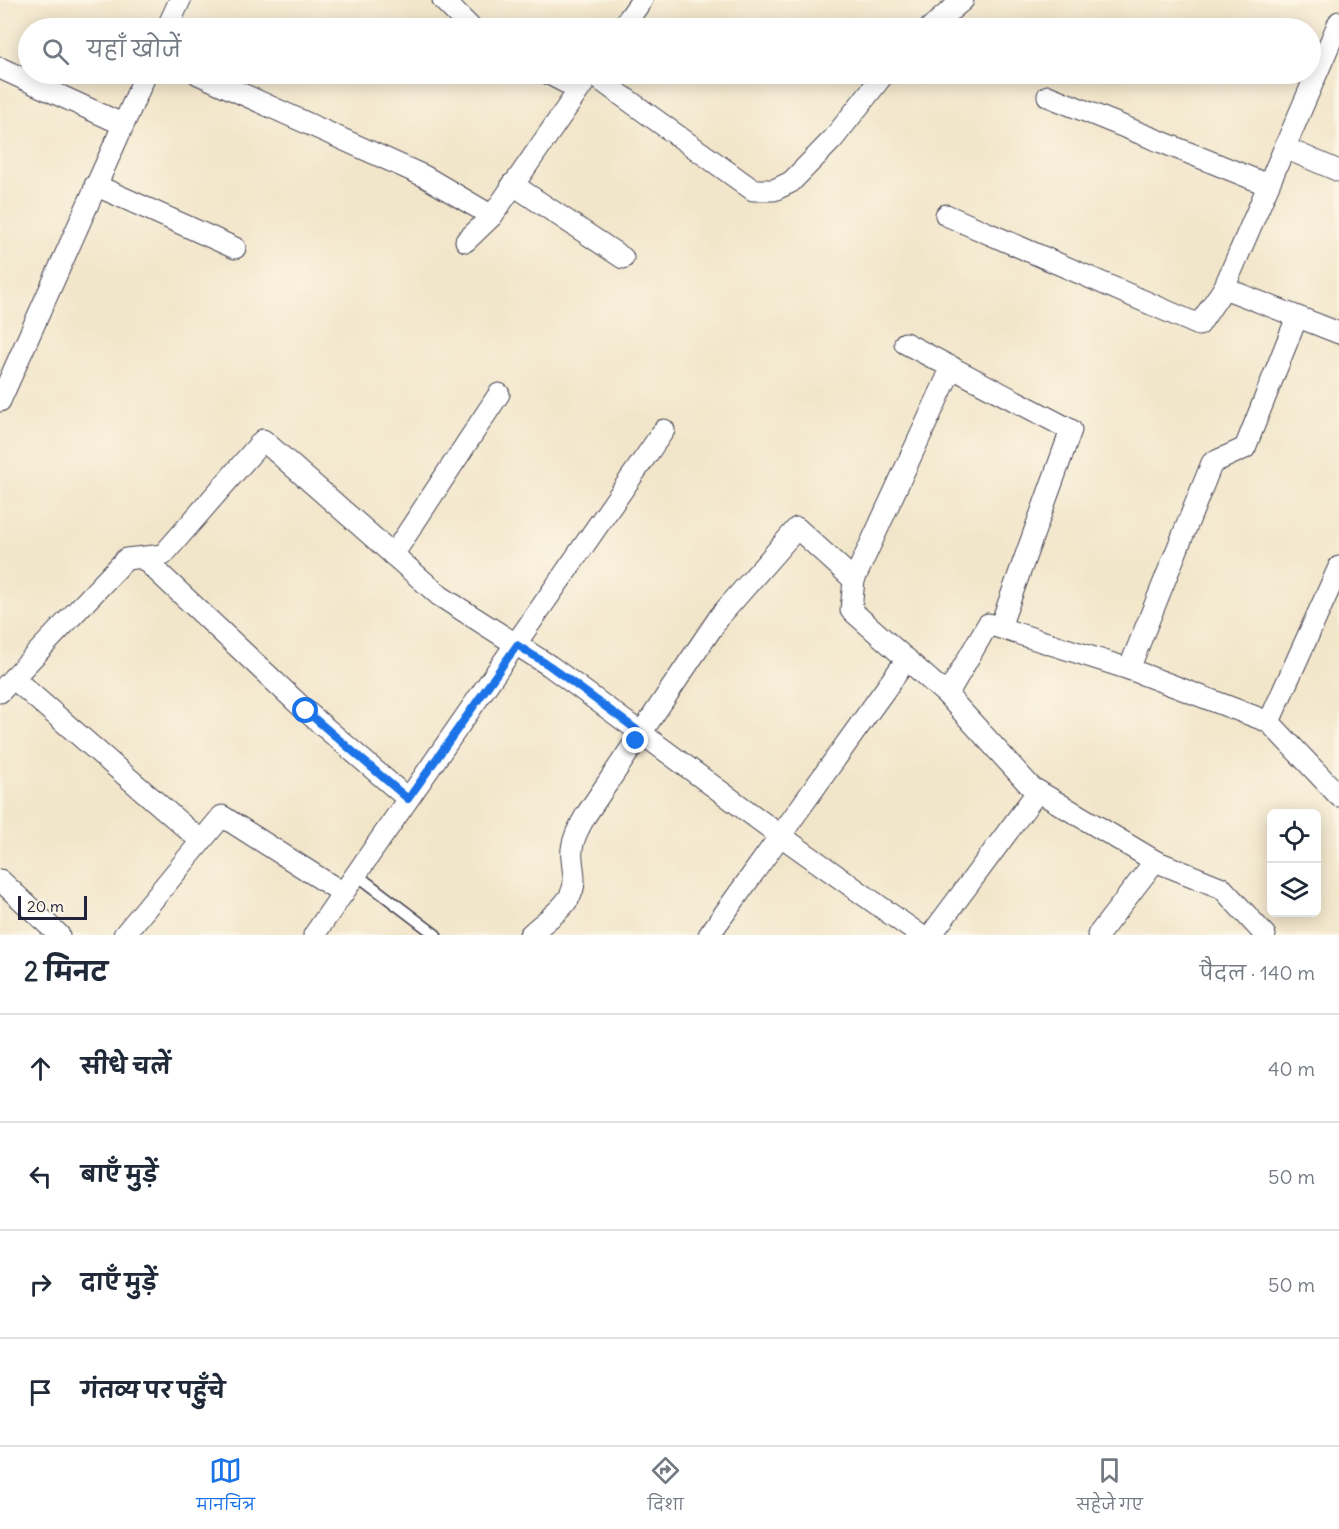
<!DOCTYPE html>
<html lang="hi">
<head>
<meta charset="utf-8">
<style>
	body { margin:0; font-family:Delius,"Playpen Sans Deva",sans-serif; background:#f2f2f3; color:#1f2937 }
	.controls { position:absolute; right:18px; bottom:18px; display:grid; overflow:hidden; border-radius:9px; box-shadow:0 3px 15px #0003 }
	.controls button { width:54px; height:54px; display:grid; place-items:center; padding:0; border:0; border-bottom:2px solid #e0e1e3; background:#fff; color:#1f2937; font:30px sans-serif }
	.scale { position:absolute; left:18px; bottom:15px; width:69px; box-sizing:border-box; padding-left:6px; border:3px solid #22223b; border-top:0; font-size:16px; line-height:21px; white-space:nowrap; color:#22223b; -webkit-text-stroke:4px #fcf5e5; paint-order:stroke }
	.stop { position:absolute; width:18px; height:18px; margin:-14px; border:4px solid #1a73e8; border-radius:50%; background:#fff }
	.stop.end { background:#1a73e8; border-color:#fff; box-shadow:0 2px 6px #0008 }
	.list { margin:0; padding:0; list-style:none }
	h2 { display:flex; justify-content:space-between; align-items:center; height:78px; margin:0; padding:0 24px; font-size:26px }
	h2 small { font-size:20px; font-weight:400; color:#747a83 }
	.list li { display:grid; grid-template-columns:39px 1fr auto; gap:18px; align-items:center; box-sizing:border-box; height:108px; padding:0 24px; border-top:2px solid #e0e1e3 }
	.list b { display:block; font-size:22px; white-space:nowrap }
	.list em { font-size:20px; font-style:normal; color:#747a83 }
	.icon { flex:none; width:33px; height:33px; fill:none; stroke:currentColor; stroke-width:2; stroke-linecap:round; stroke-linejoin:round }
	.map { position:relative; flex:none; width:1339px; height:935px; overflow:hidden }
	.search { position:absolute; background:#fff; box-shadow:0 3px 15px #0003; left:18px; right:18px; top:18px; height:66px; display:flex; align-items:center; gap:15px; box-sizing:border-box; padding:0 21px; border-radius:33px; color:#747a83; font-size:22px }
	.sheet { height:510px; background:#fff }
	nav { display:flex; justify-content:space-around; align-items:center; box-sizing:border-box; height:84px; border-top:2px solid #e0e1e3; background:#fff; font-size:16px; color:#747a83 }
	nav a { display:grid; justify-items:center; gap:3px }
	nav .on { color:#1a73e8 }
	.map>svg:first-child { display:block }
</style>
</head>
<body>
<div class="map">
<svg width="1339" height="935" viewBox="0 0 1339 935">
	<rect width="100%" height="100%" fill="#fcf5e5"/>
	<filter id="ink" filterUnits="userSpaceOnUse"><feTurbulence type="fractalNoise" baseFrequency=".0167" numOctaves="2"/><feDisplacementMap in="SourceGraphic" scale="12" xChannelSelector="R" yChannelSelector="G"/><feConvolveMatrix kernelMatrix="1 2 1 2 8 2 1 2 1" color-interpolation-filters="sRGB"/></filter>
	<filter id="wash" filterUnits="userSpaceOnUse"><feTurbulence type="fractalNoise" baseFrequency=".008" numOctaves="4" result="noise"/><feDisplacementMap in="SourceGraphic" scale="24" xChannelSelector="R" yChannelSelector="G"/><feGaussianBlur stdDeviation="1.35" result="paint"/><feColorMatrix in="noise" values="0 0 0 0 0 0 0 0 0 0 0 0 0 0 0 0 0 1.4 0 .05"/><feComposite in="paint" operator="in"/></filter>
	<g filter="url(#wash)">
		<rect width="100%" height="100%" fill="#f2e6ca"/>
	</g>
	<g filter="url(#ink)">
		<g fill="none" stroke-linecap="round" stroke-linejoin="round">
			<defs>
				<path id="lane" d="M357 872 365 881 436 935"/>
				<g id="street">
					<path d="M443 0 471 28"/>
					<path d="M167 28 180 0"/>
					<path d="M622 28 642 0"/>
					<path d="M930 28 963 0"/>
					<path d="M0 68 122 124"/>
					<path d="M198 74 424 176 492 216"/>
					<path d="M549 74 578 89"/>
					<path d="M592 74 753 190H774L791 182 833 139 884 74"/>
					<path d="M1048 96 1268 185"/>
					<path d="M1285 148 1339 171"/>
					<path d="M512 184 623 258"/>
					<path d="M95 185 235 248"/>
					<path d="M946 215 1199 325 1224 288 1339 333"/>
					<path d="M466 241 492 216 590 74"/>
					<path d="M1224 288 1339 22"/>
					<path d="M905 343 1071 430 1000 627"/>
					<path d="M0 401 146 74"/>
					<path d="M393 555 499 394"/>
					<path d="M143 558 306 711 408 799"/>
					<path d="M1339 567 1269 722 1339 796"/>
					<path d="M854 580 952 367"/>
					<path d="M1129 669 1212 463 1245 448 1297 317"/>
					<path d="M13 678 201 841"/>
					<path d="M0 692 126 559 163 555 263 440 440 596 550 666 781 836 920 935"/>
					<path d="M0 880 59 935"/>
					<path d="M124 935 222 816 343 893"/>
					<path d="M314 935 664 430"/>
					<path d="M530 935C543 922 561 912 570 896 577 883 573 873 572 859 570 843 578 829 586 815L720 616 797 528 854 580 851 610 947 695"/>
					<path d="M709 935 907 659"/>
					<path d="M931 935 1038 791"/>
					<path d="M1098 935 1155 861"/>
					<path d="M1265 935 1222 888 1155 861 1031 787 947 695 988 624 1129 669 1269 722"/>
				</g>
			</defs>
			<use href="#lane" stroke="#413f50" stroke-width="13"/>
			<use href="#street" stroke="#413f50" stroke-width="23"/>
			<use href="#lane" stroke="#fff" stroke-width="10"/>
			<use href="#street" stroke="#fff" stroke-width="21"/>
		</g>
	</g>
	<g fill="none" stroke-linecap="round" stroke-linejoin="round" filter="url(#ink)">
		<path stroke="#1a73e8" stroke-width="8" d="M306 711 408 799 517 645 550 666 641 733 636 741"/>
	</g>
</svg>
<div class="controls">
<button><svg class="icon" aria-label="locate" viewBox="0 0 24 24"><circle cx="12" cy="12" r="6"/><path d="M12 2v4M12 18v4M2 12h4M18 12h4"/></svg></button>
<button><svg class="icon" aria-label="layers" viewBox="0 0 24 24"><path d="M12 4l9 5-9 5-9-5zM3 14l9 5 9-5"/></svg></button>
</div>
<div class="scale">20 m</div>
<div class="stop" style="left:306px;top:711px"></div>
<div class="stop end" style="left:636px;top:741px"></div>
<div class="search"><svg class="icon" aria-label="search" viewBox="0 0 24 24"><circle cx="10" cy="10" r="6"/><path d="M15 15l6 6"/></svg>यहाँ खोजें</div>
</div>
<section class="sheet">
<h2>2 मिनट<small>पैदल · 140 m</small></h2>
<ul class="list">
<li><svg class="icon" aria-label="ahead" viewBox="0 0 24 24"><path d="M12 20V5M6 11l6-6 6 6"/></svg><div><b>सीधे चलें</b></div><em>40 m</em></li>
<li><svg class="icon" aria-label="left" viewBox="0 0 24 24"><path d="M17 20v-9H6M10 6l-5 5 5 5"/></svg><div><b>बाएँ मुड़ें</b></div><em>50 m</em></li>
<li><svg class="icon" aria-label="right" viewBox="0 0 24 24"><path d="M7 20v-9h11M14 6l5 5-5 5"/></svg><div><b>दाएँ मुड़ें</b></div><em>50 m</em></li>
<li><svg class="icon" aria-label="arrive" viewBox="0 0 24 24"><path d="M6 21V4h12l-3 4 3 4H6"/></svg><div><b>गंतव्य पर पहुँचे</b></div></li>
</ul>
</section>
<nav>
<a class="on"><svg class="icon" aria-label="map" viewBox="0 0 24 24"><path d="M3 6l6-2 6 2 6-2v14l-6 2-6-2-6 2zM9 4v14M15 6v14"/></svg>मानचित्र</a>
<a><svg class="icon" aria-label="directions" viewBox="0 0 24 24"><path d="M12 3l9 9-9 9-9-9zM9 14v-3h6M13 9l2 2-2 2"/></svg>दिशा</a>
<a><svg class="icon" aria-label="saved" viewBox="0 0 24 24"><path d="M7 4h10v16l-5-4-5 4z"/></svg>सहेजे गए</a>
</nav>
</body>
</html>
